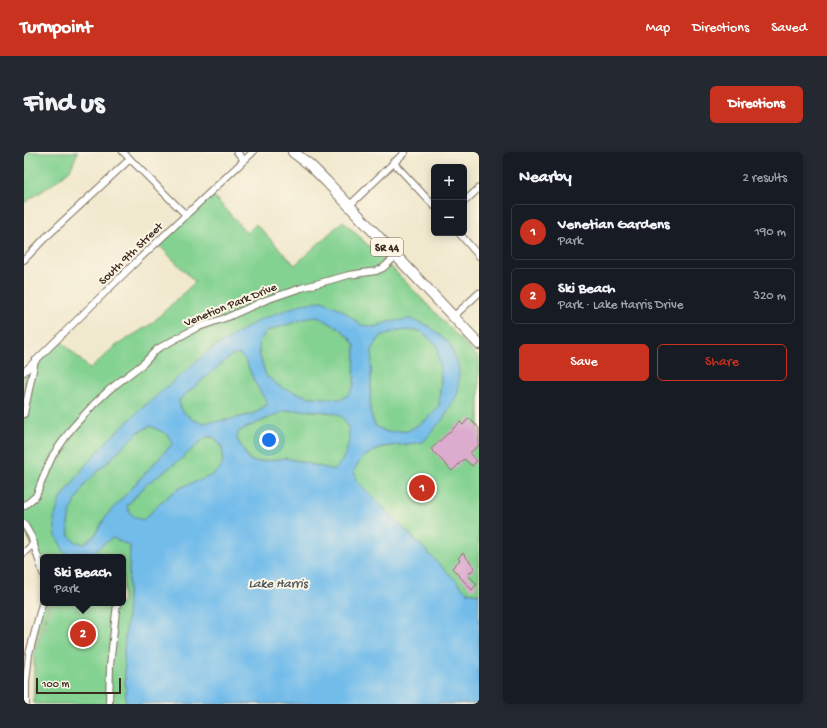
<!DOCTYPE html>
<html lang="en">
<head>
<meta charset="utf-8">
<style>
	body { margin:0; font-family:"Gochi Hand",sans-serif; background:#242831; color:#f1f3f6 }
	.controls { position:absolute; right:12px; top:12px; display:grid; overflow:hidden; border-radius:6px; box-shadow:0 2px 10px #0003 }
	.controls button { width:36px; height:36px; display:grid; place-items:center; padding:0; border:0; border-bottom:1px solid #363941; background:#171b24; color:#f1f3f6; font:20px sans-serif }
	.scale { position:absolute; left:12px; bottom:10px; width:85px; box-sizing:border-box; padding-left:4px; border:2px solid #3b2a1e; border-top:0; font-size:11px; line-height:14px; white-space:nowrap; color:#3b2a1e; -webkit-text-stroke:3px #fcf5e5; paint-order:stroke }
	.you { position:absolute; left:245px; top:288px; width:14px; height:14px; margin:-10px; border:3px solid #fff; border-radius:50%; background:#1a73e8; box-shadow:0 0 0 6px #1a73e833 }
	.badge { display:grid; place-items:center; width:26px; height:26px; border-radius:50%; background:#c8321e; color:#fff; font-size:13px; font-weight:700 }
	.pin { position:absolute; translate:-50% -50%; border:2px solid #fff; box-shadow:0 1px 4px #0006 }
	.popup { position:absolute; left:16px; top:402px; width:86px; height:52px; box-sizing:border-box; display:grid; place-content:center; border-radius:6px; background:#171b24; filter:drop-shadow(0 1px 3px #0005); font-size:13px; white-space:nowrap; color:#9ea1a6 }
	.popup b { font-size:15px; color:#f1f3f6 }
	.popup::after { content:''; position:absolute; left:50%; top:100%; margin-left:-8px; border:8px solid transparent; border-top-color:#171b24 }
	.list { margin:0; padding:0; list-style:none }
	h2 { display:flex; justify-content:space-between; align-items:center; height:52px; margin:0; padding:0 16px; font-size:17px }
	h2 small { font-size:13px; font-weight:400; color:#9ea1a6 }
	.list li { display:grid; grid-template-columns:26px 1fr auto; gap:12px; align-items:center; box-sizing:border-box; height:56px; margin:0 8px 8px; padding:0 8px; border:1px solid #363941; border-radius:6px }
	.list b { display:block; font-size:15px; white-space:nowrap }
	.list p { margin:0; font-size:13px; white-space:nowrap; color:#9ea1a6 }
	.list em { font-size:13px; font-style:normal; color:#9ea1a6 }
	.actions { display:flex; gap:8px; padding:12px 16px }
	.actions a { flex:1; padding:9px 0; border:1px solid #c8321e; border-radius:6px; text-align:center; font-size:14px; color:#c8321e }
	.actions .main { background:#c8321e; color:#fff }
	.map { position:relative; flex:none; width:455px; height:552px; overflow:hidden; border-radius:6px }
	header { display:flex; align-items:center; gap:24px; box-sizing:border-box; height:56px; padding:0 20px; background:#c8321e; color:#fff }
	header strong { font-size:19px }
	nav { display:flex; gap:22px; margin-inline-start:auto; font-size:14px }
	.intro { display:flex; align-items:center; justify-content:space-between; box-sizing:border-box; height:96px; padding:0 24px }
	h1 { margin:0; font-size:28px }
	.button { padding:10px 18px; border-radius:6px; background:#c8321e; color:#fff; font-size:14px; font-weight:700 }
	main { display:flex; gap:24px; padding:0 24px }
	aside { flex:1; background:#171b24; border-radius:6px; box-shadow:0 2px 10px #0003 }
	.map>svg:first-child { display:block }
</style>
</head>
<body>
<header>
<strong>Turnpoint</strong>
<nav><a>Map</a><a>Directions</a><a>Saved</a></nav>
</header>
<div class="intro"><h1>Find us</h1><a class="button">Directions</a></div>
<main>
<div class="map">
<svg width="455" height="552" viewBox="0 0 455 552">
	<rect width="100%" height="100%" fill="#fcf5e5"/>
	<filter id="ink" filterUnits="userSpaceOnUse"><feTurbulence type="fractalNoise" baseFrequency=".025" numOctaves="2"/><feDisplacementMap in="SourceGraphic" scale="8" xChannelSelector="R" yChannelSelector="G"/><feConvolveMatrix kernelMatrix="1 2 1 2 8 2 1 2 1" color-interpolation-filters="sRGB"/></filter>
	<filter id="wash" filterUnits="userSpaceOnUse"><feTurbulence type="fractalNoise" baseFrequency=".012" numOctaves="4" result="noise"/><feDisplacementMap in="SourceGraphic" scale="16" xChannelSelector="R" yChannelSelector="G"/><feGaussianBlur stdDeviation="0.9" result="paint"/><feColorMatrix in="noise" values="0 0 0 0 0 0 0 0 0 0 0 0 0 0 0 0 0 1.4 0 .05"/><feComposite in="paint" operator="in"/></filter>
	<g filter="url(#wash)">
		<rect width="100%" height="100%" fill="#f1e9ce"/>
		<g fill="#83d291" stroke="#5f7e58">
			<path d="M0 0H54L46 18 26 34 0 51Z"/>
			<path d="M187 41 223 81 232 72 271 113 319 69 369 117 455 206V442L443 440 332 328 329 318 339 305 358 295 399 290 434 241 405 174 364 170 351 175 337 173 317 157 298 149 154 226 116 258 85 287 61 314 36 348 32 384 66 402 82 389 89 385 106 394 103 466 100 497 102 552H10V499L26 457V451H99V405H19V427L16 409 0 378V220L34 186 66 217 90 195 127 172 171 130 134 92Z"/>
			<path d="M294 165 315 176 326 186 331 194 330 233 326 241 318 247 285 245 258 236 242 224 235 201V189L243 179 283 166Z"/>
			<path d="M374 178 397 179 413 193 417 227 415 254 402 268 384 279 363 280 351 274 346 259 348 196 357 184Z"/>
			<path d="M215 202 222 209 231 231 244 252 229 262 203 268 179 271 169 268 156 257 155 248 208 203Z"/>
			<path d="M276 258C285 259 307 259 313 262 335 272 324 307 310 318L262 306 233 310 226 308 213 287 214 280 221 276 261 259Z"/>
			<path d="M126 274 143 282 149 291 82 364 71 383 60 392 52 390 45 384 44 371 47 355 62 331 113 281Z"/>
			<path d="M182 285H189C195 289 199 295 199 303 202 327 169 328 154 337 141 345 130 358 119 368 110 365 105 363 103 354L123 332 156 308Z"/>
			<path d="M19 434V451H24V457L9 495Z"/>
		</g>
		<path fill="#72bcea" stroke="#567384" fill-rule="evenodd" d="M298 149 317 157 337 173 351 175 364 170 386 167 405 174 426 192 435 216 434 241 419 267 399 290 358 295 339 305 330 318 332 328 443 440 455 442V552H102L100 497 103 466 106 394 89 386C78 391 67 407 54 405 49 404 45 402 41 401L32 384 30 367 36 348 61 314 85 287 116 258 186 198 235 168 278 152ZM294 165 315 176 326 186 331 194 330 233 326 241 318 247 285 245 258 236 242 224 235 202V189L243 179 283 166ZM374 178 397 179 413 193 417 227 415 254 402 268 384 279 363 280 351 274 346 259 348 196 357 184ZM215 202 222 209 231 231 244 252 229 262 203 268 179 271 169 268 156 257 155 248 208 203ZM276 258C285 259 307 259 313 262 334 272 324 307 310 318L262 306 233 310 225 308 213 287 214 280 221 276 261 259ZM126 274 143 282 149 291 82 364 71 383 60 392 52 390 45 384 44 371 48 355 62 331 113 281ZM182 285H189C195 289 199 295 199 303 202 326 169 328 154 337 141 345 130 358 119 368 110 365 105 363 103 353L123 332 156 308Z"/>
		<g id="blocks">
			<g fill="#dcacce">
				<path d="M445 266 455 276V293L446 301 453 309 448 314 440 307 428 319 407 297 436 270 439 273Z"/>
				<path d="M439 401 451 416 444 423 453 432 448 438 428 416 436 408 434 406Z"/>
			</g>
		</g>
	</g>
	<g filter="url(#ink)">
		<use href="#blocks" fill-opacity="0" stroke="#7b6d5c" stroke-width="1"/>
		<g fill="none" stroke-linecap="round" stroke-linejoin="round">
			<defs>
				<g id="street">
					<path d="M99 0 162 63"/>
					<path d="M213 0 220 8"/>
					<path d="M369 10 410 54"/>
					<path d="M440 50 455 36"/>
					<path d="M325 54 381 0"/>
					<path d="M435 81 455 104"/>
					<path d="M0 108 21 86 106 7"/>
					<path d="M429 165 455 141"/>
					<path d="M0 220 113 109 229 0"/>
					<path d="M0 262 11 209"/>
					<path d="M0 354 12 344 23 316 29 303 48 276 70 252 86 237 120 211 133 197 172 176 204 165 242 148 277 136 325 123 352 119 359 116 372 104"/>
					<path d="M0 372 7 384 19 421"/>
					<path d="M0 401 10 391"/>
					<path d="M2 552V530L5 502 19 448"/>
					<path d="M85 552 86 514 93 451"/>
				</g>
				<path id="primary" d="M269 0 286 13 303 30 455 192"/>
			</defs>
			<use href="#street" stroke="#7b6d5c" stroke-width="8"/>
			<use href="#primary" stroke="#7b6d5c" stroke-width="12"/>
			<use href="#street" stroke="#fff" stroke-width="6"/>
			<use href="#primary" stroke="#fff" stroke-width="10"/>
		</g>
	</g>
	<g text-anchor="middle" stroke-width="4" stroke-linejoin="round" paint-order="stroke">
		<rect fill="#fcf5e5" stroke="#75675a" stroke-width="1" x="347" y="86" width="32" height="18" rx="3"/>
		<g font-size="11" font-weight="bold" fill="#3b2a1e">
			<text x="363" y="99">SR 44</text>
		</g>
		<g font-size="12" fill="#3b2a1e" stroke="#fcf5e5">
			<text transform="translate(106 101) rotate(-44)" y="4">South 9th Street</text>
			<text transform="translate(206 152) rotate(-22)" y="4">Venetion Park Drive</text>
		</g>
		<g font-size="13" font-style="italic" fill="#4c565b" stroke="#fcf5e5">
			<text x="254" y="435">Lake Harris</text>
		</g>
	</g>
</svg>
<div class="controls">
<button>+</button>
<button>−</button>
</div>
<div class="scale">100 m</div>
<div class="you"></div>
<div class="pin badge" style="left:398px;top:336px">1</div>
<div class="pin badge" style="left:59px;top:482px">2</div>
<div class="popup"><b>Ski Beach</b>Park</div>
</div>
<aside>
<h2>Nearby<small>2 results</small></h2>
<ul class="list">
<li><span class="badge">1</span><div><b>Venetian Gardens</b><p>Park</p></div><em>190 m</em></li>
<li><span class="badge">2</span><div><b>Ski Beach</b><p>Park · Lake Harris Drive</p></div><em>320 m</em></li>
</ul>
<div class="actions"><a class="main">Save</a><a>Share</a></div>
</aside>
</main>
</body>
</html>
